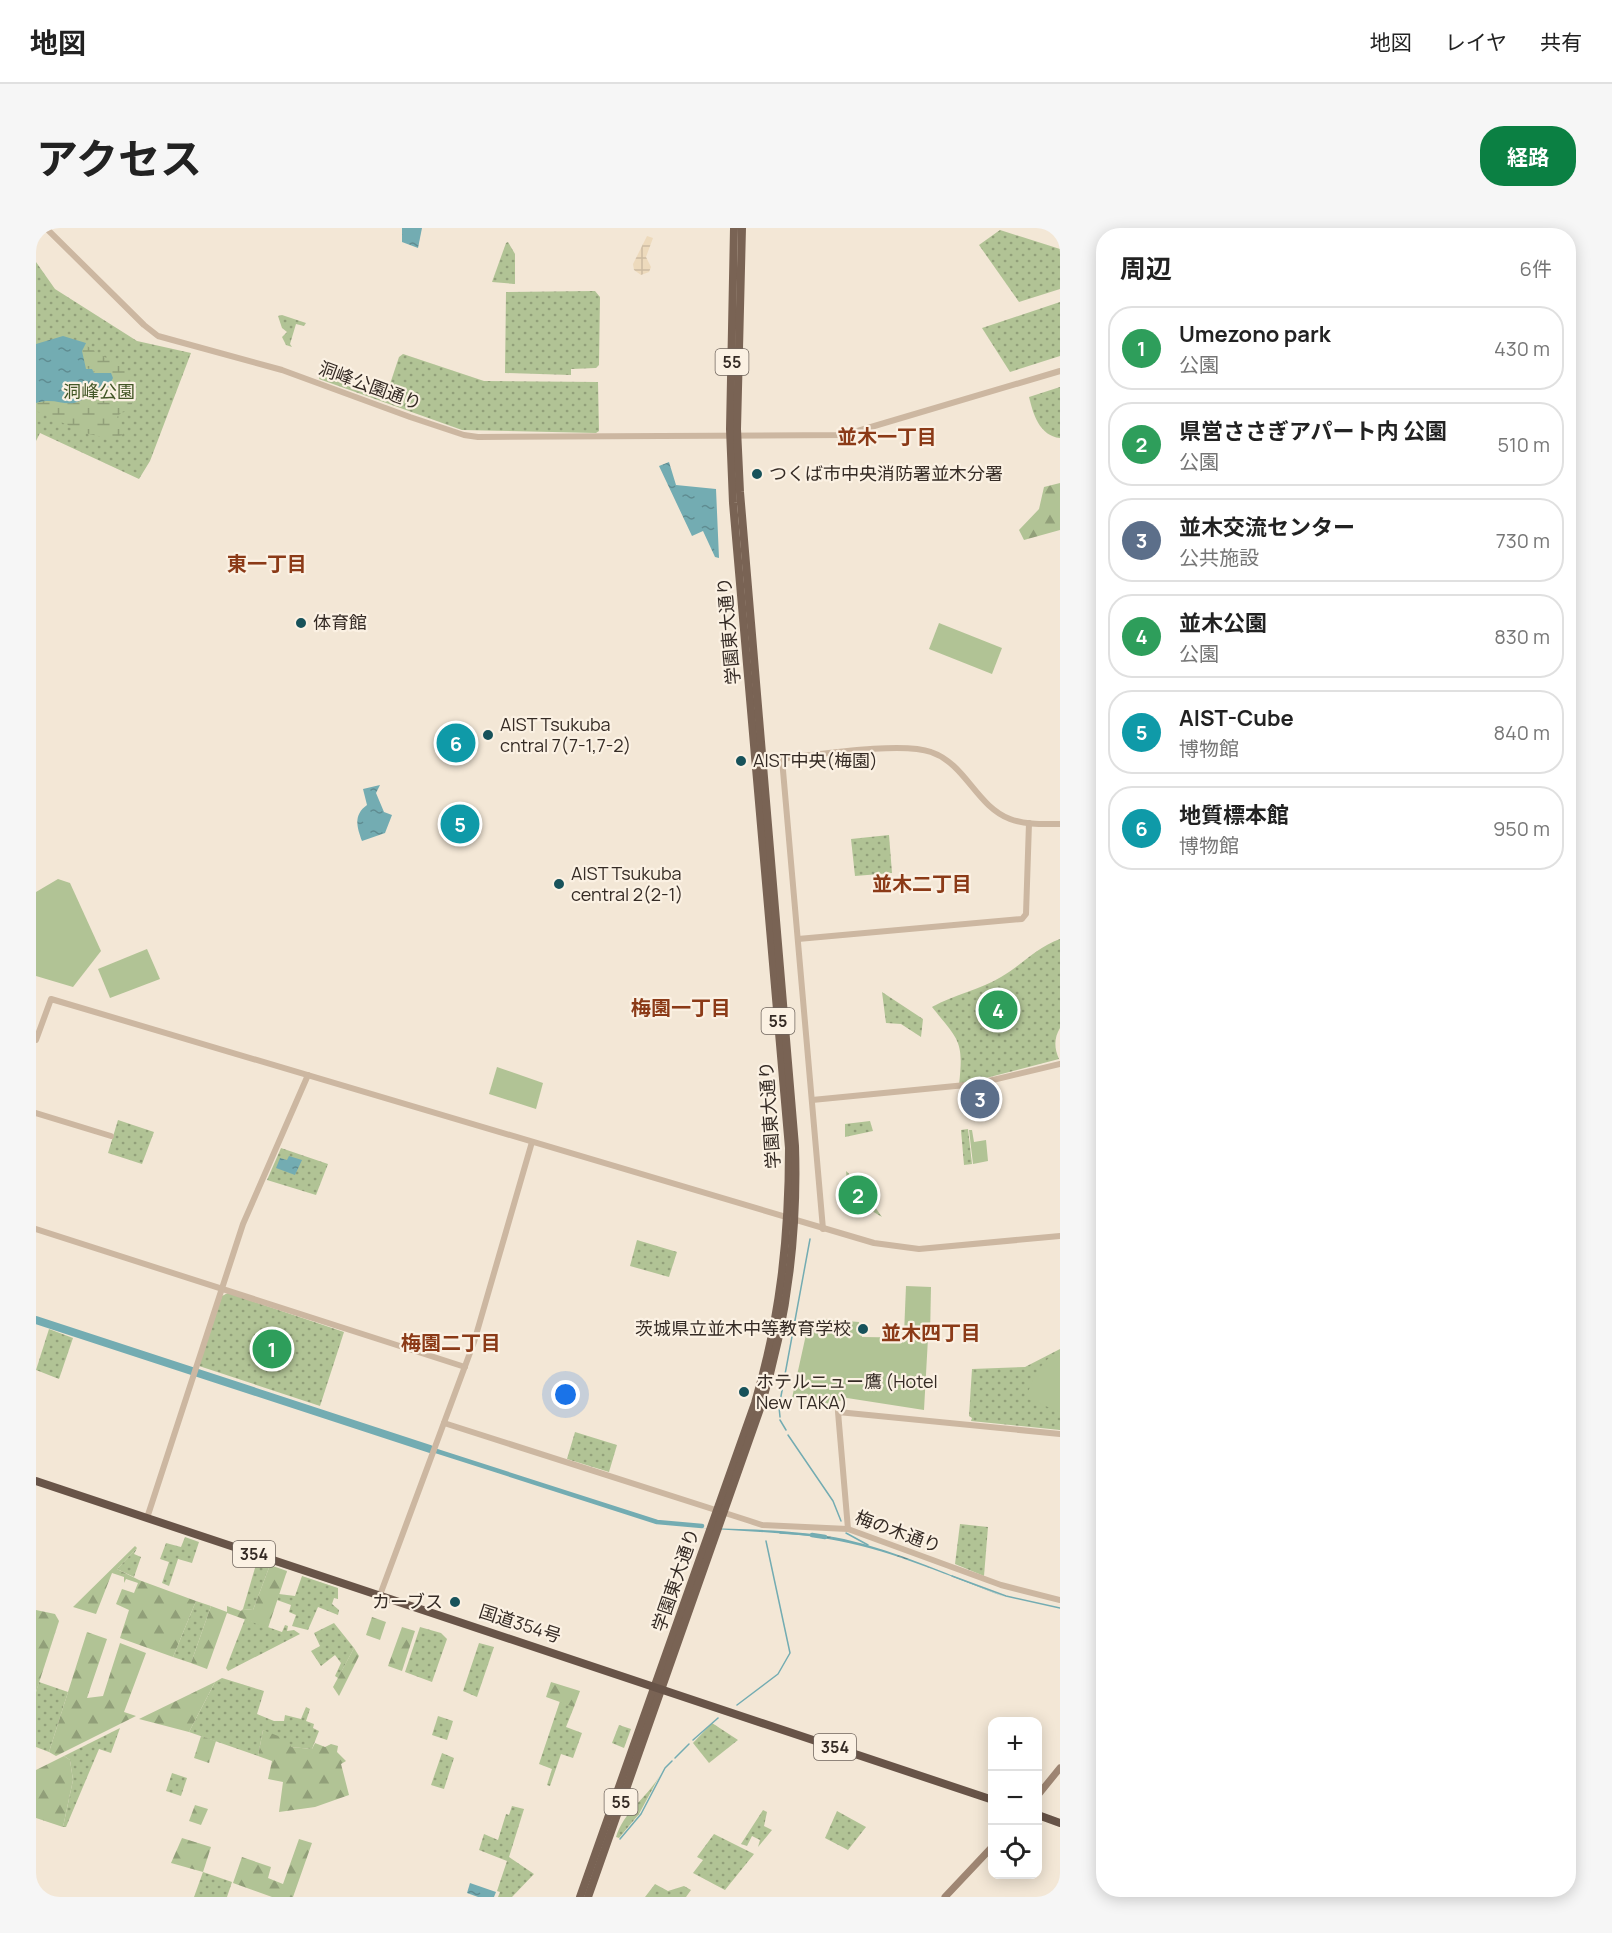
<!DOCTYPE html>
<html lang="ja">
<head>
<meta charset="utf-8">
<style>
	body { margin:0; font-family:Manrope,"Noto Sans JP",sans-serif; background:#f6f6f6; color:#222 }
	.controls { position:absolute; right:18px; bottom:18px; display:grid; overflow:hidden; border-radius:12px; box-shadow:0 3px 15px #0003 }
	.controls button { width:54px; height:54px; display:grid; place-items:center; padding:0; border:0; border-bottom:2px solid #e0e0e0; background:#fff; color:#222; font:30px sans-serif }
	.you { position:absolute; left:530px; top:1167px; width:21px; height:21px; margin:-15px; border:4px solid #fff; border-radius:50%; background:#1a73e8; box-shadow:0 0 0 9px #1a73e833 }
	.badge { display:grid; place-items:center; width:39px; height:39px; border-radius:50%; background:#0b8043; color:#fff; font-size:20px; font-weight:700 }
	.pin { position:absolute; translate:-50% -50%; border:3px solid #fff; box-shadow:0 2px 6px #0006 }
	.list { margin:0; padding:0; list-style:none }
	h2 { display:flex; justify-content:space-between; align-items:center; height:78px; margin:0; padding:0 24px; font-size:26px }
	h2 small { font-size:20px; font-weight:400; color:#767676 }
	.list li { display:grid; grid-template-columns:39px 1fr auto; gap:18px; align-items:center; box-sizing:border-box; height:84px; margin:0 12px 12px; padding:0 12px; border:2px solid #e0e0e0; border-radius:24px }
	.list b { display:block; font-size:22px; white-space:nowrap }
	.list p { margin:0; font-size:20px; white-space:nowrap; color:#767676 }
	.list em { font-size:20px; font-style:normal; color:#767676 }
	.icon { flex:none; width:33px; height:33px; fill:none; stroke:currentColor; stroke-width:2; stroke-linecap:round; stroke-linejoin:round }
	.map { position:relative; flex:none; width:1024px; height:1669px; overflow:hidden; border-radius:24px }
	header { display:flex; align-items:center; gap:36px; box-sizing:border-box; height:84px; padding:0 30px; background:#fff; border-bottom:2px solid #e0e0e0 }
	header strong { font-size:28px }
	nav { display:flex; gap:33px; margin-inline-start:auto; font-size:21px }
	.intro { display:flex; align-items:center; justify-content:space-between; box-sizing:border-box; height:144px; padding:0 36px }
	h1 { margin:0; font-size:42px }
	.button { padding:15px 27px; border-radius:24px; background:#0b8043; color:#fff; font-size:21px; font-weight:700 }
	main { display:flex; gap:36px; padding:0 36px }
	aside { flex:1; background:#fff; border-radius:24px; box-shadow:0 3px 15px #0003 }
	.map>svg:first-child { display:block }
</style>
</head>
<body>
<header>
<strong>地図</strong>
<nav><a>地図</a><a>レイヤ</a><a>共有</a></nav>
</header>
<div class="intro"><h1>アクセス</h1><a class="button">経路</a></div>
<main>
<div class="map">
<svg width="1024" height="1669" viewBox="0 0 1024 1669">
	<defs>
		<pattern id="green-dots" width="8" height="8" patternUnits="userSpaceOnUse" patternTransform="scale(1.5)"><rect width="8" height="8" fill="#b1c395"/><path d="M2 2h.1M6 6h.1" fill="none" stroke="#919f79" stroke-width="1.8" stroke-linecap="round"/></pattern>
		<pattern id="forest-firs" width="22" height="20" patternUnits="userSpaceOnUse" patternTransform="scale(1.5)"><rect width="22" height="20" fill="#b1c395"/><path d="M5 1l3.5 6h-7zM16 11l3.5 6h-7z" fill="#919f79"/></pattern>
		<pattern id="wetland-marsh" width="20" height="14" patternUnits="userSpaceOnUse" patternTransform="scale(1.5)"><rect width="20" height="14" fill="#b1c395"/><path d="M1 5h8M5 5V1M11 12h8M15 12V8" fill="none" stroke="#919f79"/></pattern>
		<pattern id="plaza-grid" width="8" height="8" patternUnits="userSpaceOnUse" patternTransform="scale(1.5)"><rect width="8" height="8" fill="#eddabc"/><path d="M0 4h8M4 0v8" fill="none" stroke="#ccbba1"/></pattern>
		<pattern id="water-ripples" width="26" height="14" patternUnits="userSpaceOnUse" patternTransform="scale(1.5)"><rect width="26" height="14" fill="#73acb2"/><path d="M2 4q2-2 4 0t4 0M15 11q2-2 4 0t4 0" fill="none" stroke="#5f8c91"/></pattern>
	</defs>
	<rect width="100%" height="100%" fill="#f3e7d6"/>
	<g fill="url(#green-dots)">
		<path d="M964 2 1024 21V61L983 74 943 17Z"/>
		<path d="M472 14 479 26V56L456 54 470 15Z"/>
		<path d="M0 34 19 61 101 113 155 125 114 233 103 251 4 205 0 213Z"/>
		<path d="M559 63 564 69 563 137 560 140 535 141V147L469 145 470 64Z"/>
		<path d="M1024 74V128L974 144 946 100Z"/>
		<path d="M246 87 270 95 268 98 260 96 254 116 256 119 250 117 246 109 251 104 246 100 242 88Z"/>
		<path d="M367 126 448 153 562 154 563 203 560 205 426 202 283 151 284 146 349 168 357 163 353 159 363 129Z"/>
		<path d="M1024 159V210C1003 208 997 185 993 169Z"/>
		<path d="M853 607 856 645 819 648 815 611Z"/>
		<path d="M1024 711V800C1018 810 1018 820 1023 831L923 857C928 812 923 813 896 779 919 766 944 762 965 749 986 737 1001 719 1024 711Z"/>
		<path d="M846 764 887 791 885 809 865 796 850 795Z"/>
		<path d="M82 892 118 904 106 936 72 925Z"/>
		<path d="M834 893 837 903 809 909V896Z"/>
		<path d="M932 901 936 936 928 937 925 902Z"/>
		<path d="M245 920 292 936 280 967 231 952Z"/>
		<path d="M810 943 825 957 824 962 826 958 832 965V969L846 989 836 983 834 973 828 972 825 984 815 981 813 977Z"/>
		<path d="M601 1012 641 1024 633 1049 594 1038Z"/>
		<path d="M192 1065 308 1104 284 1178 163 1138 186 1068Z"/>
		<path d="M13 1101 37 1110 23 1151 0 1142Z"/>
		<path d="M1024 1121V1202L935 1193 936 1190 933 1188 936 1141 989 1139Z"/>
		<path d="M539 1204 581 1217 573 1244 531 1231Z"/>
		<path d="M924 1296 952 1299 948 1348 919 1336Z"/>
		<path d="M149 1309 163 1314 156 1335 142 1331 133 1358 126 1355 133 1334 124 1331 130 1315 145 1319Z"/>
		<path d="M101 1320 98 1326 105 1329 98 1349 81 1341Z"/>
		<path d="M221 1333 234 1337 217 1382 207 1381Z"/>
		<path d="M266 1348 302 1360V1371L298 1370 296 1376 303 1382 302 1387 282 1379 272 1402 256 1398 260 1387 253 1384 255 1377 241 1372 243 1366 259 1368Z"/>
		<path d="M160 1373 175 1378 155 1435 137 1429Z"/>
		<path d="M209 1391 246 1404 249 1397 252 1398 251 1403 258 1402 264 1406 192 1443 190 1440Z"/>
		<path d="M298 1395 318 1420 302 1450 299 1448 305 1435 299 1427 285 1438 275 1423 284 1418 278 1405Z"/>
		<path d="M384 1399 405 1405 411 1411 396 1454 369 1444Z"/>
		<path d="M443 1415 458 1419 441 1469 427 1463Z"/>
		<path d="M186 1450 228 1463 221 1486 238 1493H248L249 1487 265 1491 270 1479 274 1481 270 1493 278 1496 277 1500 283 1503 276 1521 255 1519 227 1502 222 1528 153 1504 179 1454Z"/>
		<path d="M3 1454 32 1464 13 1524 0 1519V1464Z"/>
		<path d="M524 1473 538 1479 530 1499 546 1505 537 1530 525 1526 514 1558 511 1557 516 1541 503 1536Z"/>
		<path d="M402 1488 417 1493 411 1512 396 1507Z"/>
		<path d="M676 1495 702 1512 673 1535 657 1515Z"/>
		<path d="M583 1497 595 1501 588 1520 576 1515Z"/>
		<path d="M84 1500 75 1525 63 1521 30 1599H27L37 1552 34 1532 28 1528Z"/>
		<path d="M406 1525 418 1530 408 1561 395 1557Z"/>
		<path d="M136 1545 151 1550 145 1568 130 1563Z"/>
		<path d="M624 1547 603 1586 583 1610 580 1609C588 1583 611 1570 624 1547Z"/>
		<path d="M476 1578 488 1581 473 1629 498 1646 476 1669H462L464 1664 461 1663 471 1633 443 1622 448 1606 462 1612 470 1586 473 1587Z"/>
		<path d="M727 1582 731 1584 728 1598 736 1602 722 1619 724 1612 716 1608 711 1618 705 1616Z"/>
		<path d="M801 1583 830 1599 812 1622 789 1610Z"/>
		<path d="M678 1606 718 1626 689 1662 657 1645 667 1632 661 1629Z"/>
		<path d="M167 1644 196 1654 191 1669H158Z"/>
		<path d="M619 1656 632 1663 648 1658 655 1662 650 1669H609Z"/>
	</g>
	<g fill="url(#forest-firs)">
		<path d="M1024 255V302L988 312 983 302 1003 281 1008 259Z"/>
		<path d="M99 1318 101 1320 81 1341 103 1352 160 1373 137 1429 84 1410 93 1382 80 1376 86 1361 98 1365 102 1355 90 1351 88 1355V1349L76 1345 60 1386 37 1379Z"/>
		<path d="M234 1337 251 1343 232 1400 191 1385 171 1441 155 1435 175 1378 191 1384V1378L205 1383 207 1381 217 1382Z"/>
		<path d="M0 1382 19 1386 23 1393 0 1464Z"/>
		<path d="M336 1389 350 1394 344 1412 330 1407Z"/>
		<path d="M366 1399 379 1403 366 1443 352 1438Z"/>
		<path d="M51 1404 71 1411 51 1470 67 1468 84 1415 110 1425 88 1484 100 1488 20 1528 13 1524Z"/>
		<path d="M318 1420 323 1428 303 1468 297 1459Z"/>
		<path d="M179 1454 153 1504 103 1491Z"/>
		<path d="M515 1454 544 1463 538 1479 510 1469Z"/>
		<path d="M227 1502 252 1512 255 1519 276 1521 279 1515 289 1519 295 1516 302 1518 301 1524 310 1533 305 1536 313 1567 279 1579 243 1584 247 1554 232 1551 236 1533 222 1528Z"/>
		<path d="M165 1508 180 1513 173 1535 158 1530Z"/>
		<path d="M28 1528 34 1532 37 1552 27 1599 0 1590V1542Z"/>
		<path d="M159 1577 172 1581 165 1597 153 1593Z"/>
		<path d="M146 1610 175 1619 167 1644 135 1635Z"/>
		<path d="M263 1611 276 1615 257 1669H236L197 1655 206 1629 235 1639 232 1650 247 1656Z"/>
	</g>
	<path fill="url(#wetland-marsh)" d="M51 118 93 144 91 166 97 173 94 181 86 184 81 189 85 194 87 207C56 216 29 193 0 183V175C26 167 35 188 59 161L69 165 73 153 48 138 46 122Z"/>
	<g fill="#b1c395">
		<path d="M903 395 966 420 956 446 893 421Z"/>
		<path d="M22 651 34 655 65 723 37 759 0 748V664Z"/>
		<path d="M111 721 124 751 74 770 62 741Z"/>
		<path d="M461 839 507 855 500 881 453 866Z"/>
		<path d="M933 902H936L938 914 950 912 952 933 937 936Z"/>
		<path d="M870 1058 895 1059 894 1108 868 1106Z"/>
		<path d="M784 1091 823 1094 826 1109 892 1110 888 1182 811 1170 796 1176 756 1170 773 1093Z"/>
		<path d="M1024 1123V1184L990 1170C997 1149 1004 1133 1024 1123Z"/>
	</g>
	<path fill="url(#plaza-grid)" d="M611 8 617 10 610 29 615 39 613 44 605 47 598 42 597 36Z"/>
	<g fill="url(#water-ripples)">
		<path d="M366 0H386L382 20 366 14Z"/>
		<path d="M27 108 50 115 46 123 50 141H56L58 145H75L77 150 69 165 59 161C34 188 26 167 0 175V116Z"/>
		<path d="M633 234 640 257 680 261 683 330 679 329 667 303 656 308 623 238Z"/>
		<path d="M344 557 340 565 348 584 356 587 349 605 326 613C321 599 317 587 331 577L327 561Z"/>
		<path d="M253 928 266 932 259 947 240 940 244 930 251 932Z"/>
		<path d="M665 1300C708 1301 768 1302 808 1311 864 1324 916 1348 969 1369 915 1349 860 1324 803 1313 758 1304 711 1304 665 1300Z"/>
		<path d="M434 1655 460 1664 458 1669H442L431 1665Z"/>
	</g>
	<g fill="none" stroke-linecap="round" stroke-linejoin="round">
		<g stroke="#73acb2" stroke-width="1.5">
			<path d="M744 1189 743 1179 774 1011"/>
			<path d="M744 1192 750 1202"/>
			<path d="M752 1207 797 1273 805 1293"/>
			<path d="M744 1305 776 1307"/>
			<path d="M810 1305 832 1317"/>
			<path d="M916 1348 970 1368 1024 1380"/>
			<path d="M701 1477 742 1446 754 1425 730 1313"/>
			<path d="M657 1512 682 1490"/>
			<path d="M639 1530 653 1516"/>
			<path d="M584 1611 605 1586 629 1540 636 1533"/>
		</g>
		<g stroke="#73acb2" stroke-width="4.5">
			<path d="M394 1221 621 1294 666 1298"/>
			<path d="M776 1307 789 1309"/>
		</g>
		<path stroke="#73acb2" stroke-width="8" d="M0 1092 394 1221"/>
		<g stroke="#ccb7a1" stroke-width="6">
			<path d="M10 0 108 97 122 108 246 142 374 189 428 207 442 209 808 207 1024 143"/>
			<path d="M746 531 787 1001"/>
			<path d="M722 533C762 530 863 512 895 524 930 536 940 578 974 591 990 597 1007 596 1024 596"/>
			<path d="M762 711 986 691 990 686 993 595"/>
			<path d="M0 812 15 771 838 1015 883 1021 1024 1008"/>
			<path d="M776 872 940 856 1024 836"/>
			<path d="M0 885 75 908"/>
			<path d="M0 1001 429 1139"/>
			<path d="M408 1195 714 1293 726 1297 812 1301 965 1357 1024 1372"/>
			<path d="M111 1290 207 996 272 847"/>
			<path d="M812 1301 802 1184 1024 1206"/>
			<path d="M344 1367 438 1114 496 914"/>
		</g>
		<g stroke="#9f8673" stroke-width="7">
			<path d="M1002 1567 1024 1540"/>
			<path d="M909 1669 957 1618"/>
		</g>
		<g stroke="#796354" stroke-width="8">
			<path d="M544 1669 719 1175C744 1091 753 1009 753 920L697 275 694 201 698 0"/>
			<path d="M552 1669 724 1181C751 1094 762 1009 759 918L704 264 701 201 706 0"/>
		</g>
		<g stroke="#685448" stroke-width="8">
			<path d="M0 1253 957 1572"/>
			<path d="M1002 1587 1024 1595"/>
		</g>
	</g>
	<g fill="#17525a" stroke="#fbf1e3" stroke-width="2">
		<circle cx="721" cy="246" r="6"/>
		<circle cx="265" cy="395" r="6"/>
		<circle cx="452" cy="507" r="6"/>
		<circle cx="705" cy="533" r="6"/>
		<circle cx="523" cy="656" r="6"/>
		<circle cx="827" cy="1101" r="6"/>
		<circle cx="708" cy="1164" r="6"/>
		<circle cx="419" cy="1374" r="6"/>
	</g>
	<g text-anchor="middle" stroke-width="4.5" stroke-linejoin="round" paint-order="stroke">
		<g fill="#fbf1e3" stroke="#70665e" stroke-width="1.5">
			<rect x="679.5" y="121" width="33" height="26" rx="4.5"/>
			<rect x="725.5" y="780" width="33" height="26" rx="4.5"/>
			<rect x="197" y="1313" width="42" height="26" rx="4.5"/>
			<rect x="778" y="1506" width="42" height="26" rx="4.5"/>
			<rect x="568.5" y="1561" width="33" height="26" rx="4.5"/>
		</g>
		<g font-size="16" font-weight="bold" fill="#352b25">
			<text x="696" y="140">55</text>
			<text x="742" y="799">55</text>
			<text x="218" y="1332">354</text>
			<text x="799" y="1525">354</text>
			<text x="585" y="1580">55</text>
		</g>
		<g font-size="18" fill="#352b25" stroke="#fbf1e3">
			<text transform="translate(334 158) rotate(20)" y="6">洞峰公園通り</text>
			<text transform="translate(693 403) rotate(-95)" y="6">学園東大通り</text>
			<text transform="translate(734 887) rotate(-94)" y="6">学園東大通り</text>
			<text transform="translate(862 1304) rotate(20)" y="6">梅の木通り</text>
			<text transform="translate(640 1352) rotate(-71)" y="6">学園東大通り</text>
			<text transform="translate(484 1396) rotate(18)" y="6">国道354号</text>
		</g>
		<g font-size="18" fill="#425626" stroke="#fbf1e3">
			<text x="63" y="170">洞峰公園</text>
		</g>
		<g font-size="18" fill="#352b25" stroke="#fbf1e3" text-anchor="start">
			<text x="733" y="252">つくば市中央消防署並木分署</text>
			<text x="277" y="401">体育館</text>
			<text x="464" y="503">AIST Tsukuba<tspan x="464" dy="21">cntral 7(7-1,7-2)</tspan></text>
			<text x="717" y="539">AIST中央(梅園)</text>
			<text x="535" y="652">AIST Tsukuba<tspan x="535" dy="21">central 2(2-1)</tspan></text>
			<text x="815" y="1107" text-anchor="end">茨城県立並木中等教育学校</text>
			<text x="720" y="1160">ホテルニュー鷹 (Hotel<tspan x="720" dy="21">New TAKA)</tspan></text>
			<text x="407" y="1380" text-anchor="end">カーブス</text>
		</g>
		<g font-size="20" font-weight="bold" fill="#8b3a17" stroke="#fbf1e3">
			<text x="851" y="216">並木一丁目</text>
			<text x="231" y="343">東一丁目</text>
			<text x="886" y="663">並木二丁目</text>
			<text x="645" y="787">梅園一丁目</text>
			<text x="895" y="1112">並木四丁目</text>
			<text x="415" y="1122">梅園二丁目</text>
		</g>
	</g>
</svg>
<div class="controls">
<button>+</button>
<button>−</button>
<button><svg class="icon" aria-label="locate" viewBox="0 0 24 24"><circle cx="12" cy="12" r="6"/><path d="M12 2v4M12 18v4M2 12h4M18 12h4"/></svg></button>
</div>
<div class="you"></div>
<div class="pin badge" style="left:236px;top:1121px;background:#2e9e5b">1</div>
<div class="pin badge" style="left:822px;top:967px;background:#2e9e5b">2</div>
<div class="pin badge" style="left:944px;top:871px;background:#5c6f8a">3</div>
<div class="pin badge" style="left:962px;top:782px;background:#2e9e5b">4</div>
<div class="pin badge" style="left:424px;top:596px;background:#0f9aa8">5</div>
<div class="pin badge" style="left:420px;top:515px;background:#0f9aa8">6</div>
</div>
<aside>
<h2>周辺<small>6件</small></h2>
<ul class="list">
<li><span class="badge" style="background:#2e9e5b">1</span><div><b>Umezono park</b><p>公園</p></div><em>430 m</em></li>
<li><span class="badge" style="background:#2e9e5b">2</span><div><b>県営ささぎアパート内 公園</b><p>公園</p></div><em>510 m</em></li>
<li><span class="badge" style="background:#5c6f8a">3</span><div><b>並木交流センター</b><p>公共施設</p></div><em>730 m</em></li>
<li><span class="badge" style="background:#2e9e5b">4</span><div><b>並木公園</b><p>公園</p></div><em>830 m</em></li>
<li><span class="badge" style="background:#0f9aa8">5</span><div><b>AIST-Cube</b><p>博物館</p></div><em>840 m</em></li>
<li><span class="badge" style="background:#0f9aa8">6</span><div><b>地質標本館</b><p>博物館</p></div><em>950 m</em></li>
</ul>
</aside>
</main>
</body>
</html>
